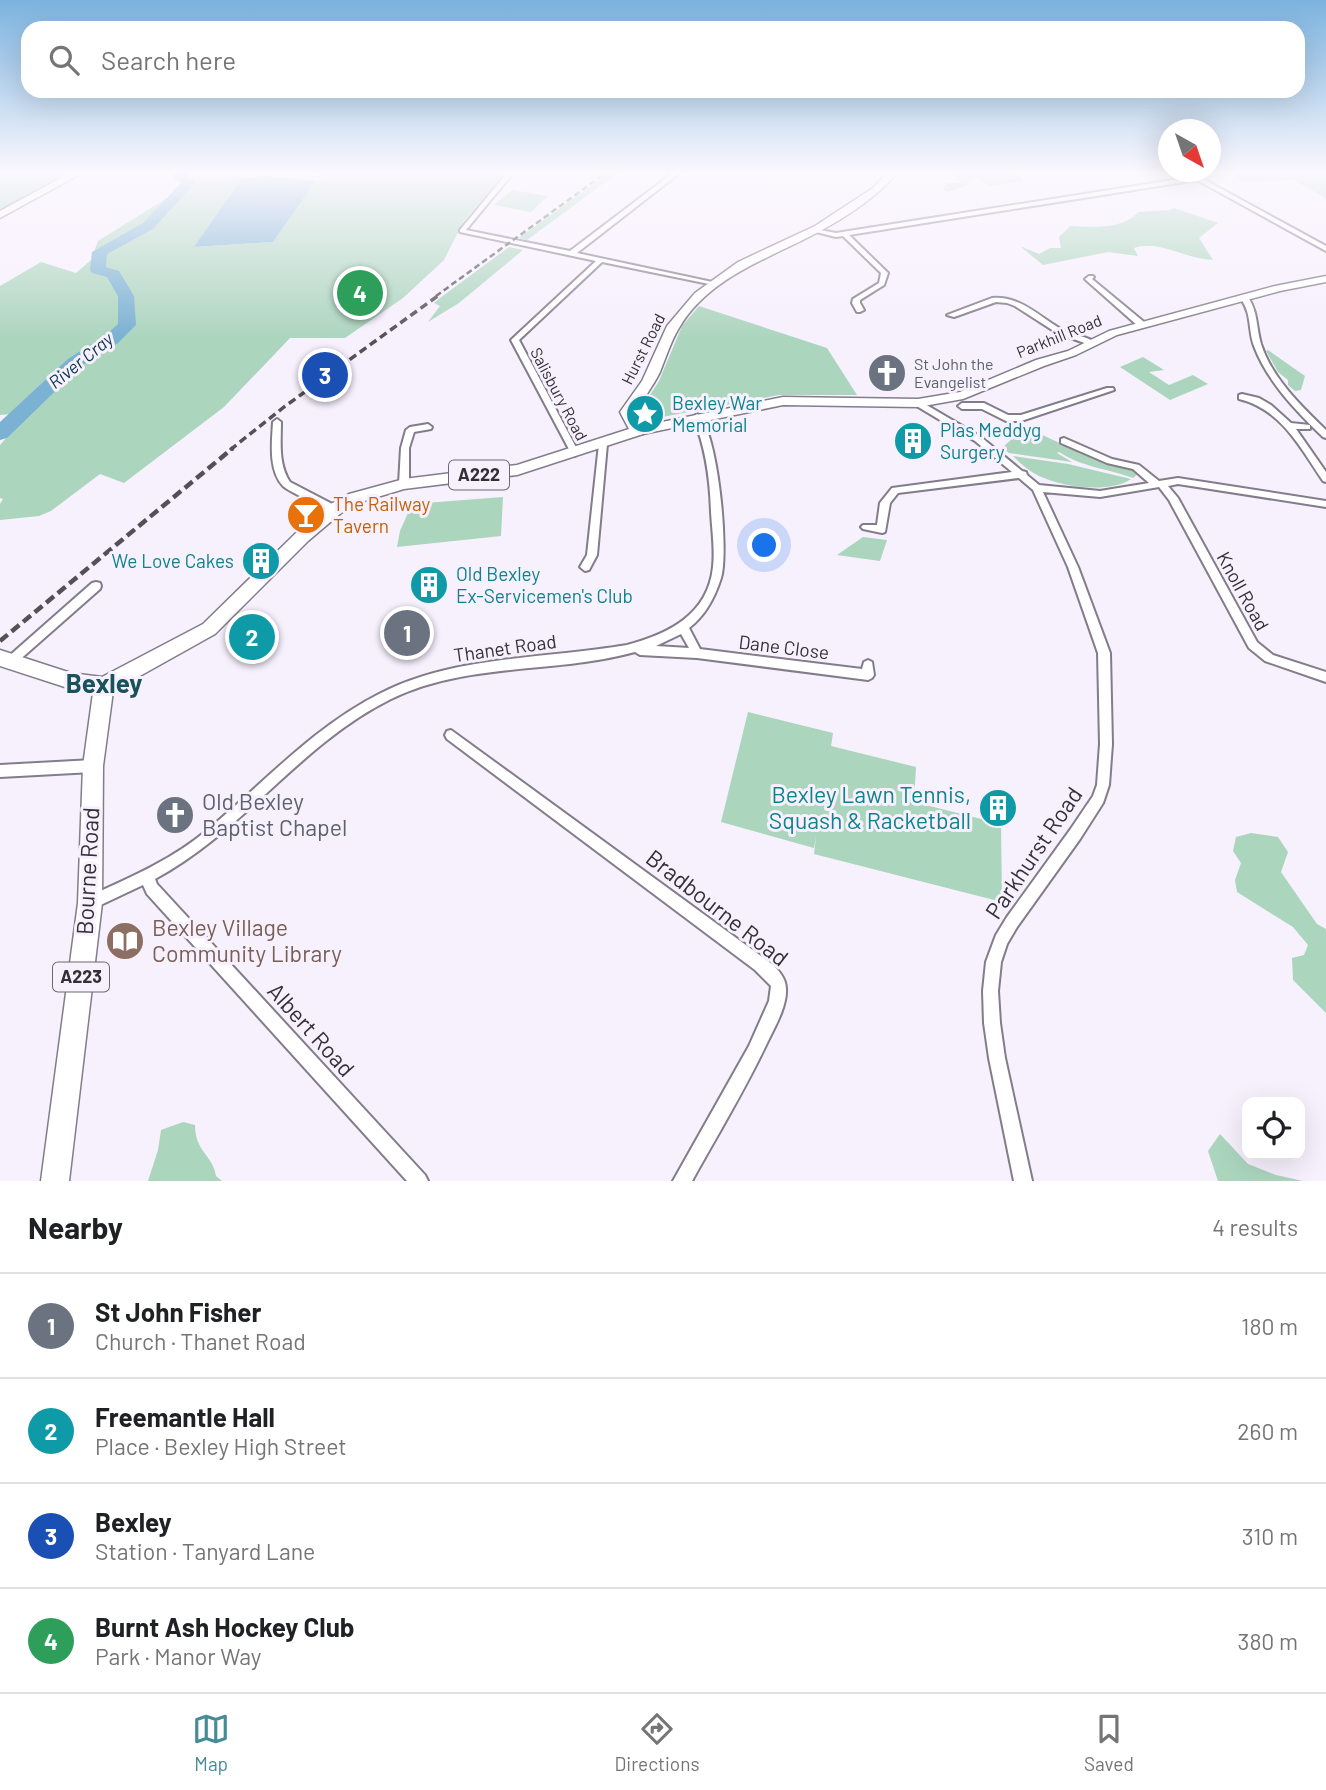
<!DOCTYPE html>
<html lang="en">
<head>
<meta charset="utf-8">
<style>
	body { margin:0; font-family:Barlow,sans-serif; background:#f6f6f6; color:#202124 }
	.controls { position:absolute; right:21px; bottom:21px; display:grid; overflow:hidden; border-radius:14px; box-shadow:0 7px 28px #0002 }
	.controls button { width:63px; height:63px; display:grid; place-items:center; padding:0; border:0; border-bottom:2px solid #e0e0e0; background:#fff; color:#202124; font:35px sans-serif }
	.compass { position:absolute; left:1158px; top:119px; width:63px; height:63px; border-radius:50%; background:#fff; box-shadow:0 7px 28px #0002; rotate:140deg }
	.you { position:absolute; left:765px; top:546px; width:24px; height:24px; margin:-18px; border:5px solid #fff; border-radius:50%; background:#1a73e8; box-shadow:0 0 0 10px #1a73e833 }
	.badge { display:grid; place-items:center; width:46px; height:46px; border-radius:50%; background:#468c97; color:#fff; font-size:23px; font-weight:700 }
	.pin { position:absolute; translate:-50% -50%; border:4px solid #fff; box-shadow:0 2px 7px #0006 }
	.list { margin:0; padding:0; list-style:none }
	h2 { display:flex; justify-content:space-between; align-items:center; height:91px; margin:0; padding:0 28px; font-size:30px }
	h2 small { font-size:23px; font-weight:400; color:#757577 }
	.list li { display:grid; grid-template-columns:46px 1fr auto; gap:21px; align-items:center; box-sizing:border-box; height:105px; padding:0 28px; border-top:2px solid #e0e0e0 }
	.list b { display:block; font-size:26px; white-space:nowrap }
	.list p { margin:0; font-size:23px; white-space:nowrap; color:#757577 }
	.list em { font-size:23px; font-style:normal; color:#757577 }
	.icon { flex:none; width:38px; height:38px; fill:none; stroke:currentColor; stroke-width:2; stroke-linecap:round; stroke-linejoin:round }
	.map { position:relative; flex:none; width:1326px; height:1181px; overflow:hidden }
	.search { position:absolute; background:#fff; box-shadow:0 7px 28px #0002; left:21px; right:21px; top:21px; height:77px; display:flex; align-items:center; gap:18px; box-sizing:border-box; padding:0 24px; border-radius:21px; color:#757577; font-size:26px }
	.sheet { height:511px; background:#fff }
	nav { display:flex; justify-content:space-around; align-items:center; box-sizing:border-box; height:98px; border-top:2px solid #e0e0e0; background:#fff; font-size:19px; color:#757577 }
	nav a { display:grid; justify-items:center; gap:4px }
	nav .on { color:#468c97 }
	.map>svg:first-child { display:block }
</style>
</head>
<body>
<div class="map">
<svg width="1326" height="1181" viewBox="0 0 1326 1181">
	<rect width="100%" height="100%" fill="#f7f0fd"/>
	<g fill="#acd5be">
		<path d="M0 172H67L0 211Z"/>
		<path d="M313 172H506L463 222 444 260 403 298 345 338H290L224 407 124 483 100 474 51 511 39 516 0 520V504L3 499 0 498V445L30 412 0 415V286L41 262 76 273 91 260 98 241 199 178H242L195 247 273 242 316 181 331 177Z"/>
		<path d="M610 172H619L527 240 519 238Z"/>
		<path d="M958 172H1019L1022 181 990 186 975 178 969 180 968 185 948 192 943 190 947 183H961L955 177Z"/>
		<path d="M1227 172H1326V198L1293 180 1244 182Z"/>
		<path d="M512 190 548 196 531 212 494 205Z"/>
		<path d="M1174 208 1218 223 1199 238 1213 260C1186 259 1158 239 1134 248L1138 256 1108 252 1043 265 1020 246 1039 254 1050 248H1061L1059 237 1070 226C1091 227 1123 230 1138 212L1169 210Z"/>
		<path d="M509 247 523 250 459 303 428 322 440 306 434 303 440 298Z"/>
		<path d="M699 306 827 348 857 395H779L657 418 654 411 641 409 659 381 682 326Z"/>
		<path d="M1268 350 1305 376 1301 390 1295 391 1288 385V380L1278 372 1266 351Z"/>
		<path d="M1143 357 1164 370 1149 372 1169 385 1193 375 1208 384 1170 400 1120 367Z"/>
		<path d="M1025 427 1103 463 1140 472 1133 478C1106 468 1084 468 1059 452L1057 453 1072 462 1009 453 1002 448Z"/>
		<path d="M1013 456 1068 464 1131 479C1109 494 1062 487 1039 476 1029 471 1021 464 1013 456Z"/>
		<path d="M503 497 501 536 397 547 400 531 412 504Z"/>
		<path d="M863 537 887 540 880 561 837 555Z"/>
		<path d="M748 712 833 733 831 746 916 767 914 802 1001 824 1002 902 814 854 816 836 814 848 721 822Z"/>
		<path d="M1251 833 1278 837 1288 852 1281 872 1317 924 1326 929V1013L1293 980 1292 958 1304 955 1308 945 1293 927 1237 892 1235 880 1241 863 1233 851 1236 837Z"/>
		<path d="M183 1122 195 1125C195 1152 213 1155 216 1176L222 1181H148L158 1150 161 1130Z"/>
		<path d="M1220 1134 1248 1164 1276 1175 1303 1181H1218L1208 1151Z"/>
	</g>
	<path fill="#7bb1d2" d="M265 176 316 181 273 242 194 247 242 178Z"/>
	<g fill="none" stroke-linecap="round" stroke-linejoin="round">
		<path fill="#7bb1d2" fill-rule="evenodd" d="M174 172H188V176L196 182 153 229 107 254 106 267 119 271 134 296 136 325 118 343 80 367 7 438 0 440V422L68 359 106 335 118 324V296L107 277 92 273 90 270 92 252 143 223 181 183 174 178Z"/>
		<defs>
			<g id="minor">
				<path d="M508 172H514L466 230 570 251 674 172H681L577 253 717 283 714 285 602 262 519 340 579 453 575 456 571 453 511 340 596 261 460 232V230Z"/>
				<path d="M1194 174 1326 246V251L1197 180 849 235 888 273 884 285 860 300V303L864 310 860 312H857L852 303 853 299 879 283 881 273 843 236 836 237 812 231 815 229 836 233 1192 177 1191 176Z"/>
				<path d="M1089 276H1093L1094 277 1092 279 1144 322V326H1138L1086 280 1085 279Z"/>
				<path d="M1242 297H1248C1258 312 1256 327 1261 344 1272 378 1301 406 1326 430V438L1323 437C1296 411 1267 381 1254 346 1248 330 1252 314 1241 299Z"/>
				<path d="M992 298C1021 296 1038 316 1061 329 1073 335 1086 336 1097 343L1090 345 1057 333 1015 306 1007 303 996 302 954 317 947 315Z"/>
				<path d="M1107 388H1113L1114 390 1021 421H1006L982 409H962L958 406 962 403H984L1008 415H1021Z"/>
				<path d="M1242 394 1259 398 1271 405 1291 423 1310 425V429H1296L1326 472V482L1323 481C1300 447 1281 409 1239 399V395Z"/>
				<path d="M918 400 981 437 1022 471 1026 472 1027 475 1039 485 1100 491 1149 483 1133 469 1107 463 1061 443V439L1064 438 1112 459 1139 465 1159 481 1178 478 1326 501V507L1178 484 1168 486 1178 498 1257 642 1273 655 1326 672V682L1265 661 1249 648 1169 500 1159 487 1100 497 1043 492 1078 567 1110 653 1112 744 1109 785 1103 803 1080 839 1017 927 1007 944 1001 962 998 991 1000 1023 1005 1058 1032 1181H1014L989 1058 984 1023 983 991 986 962 996 935 1007 917 1070 830 1093 796 1097 785 1100 744 1098 653 1068 567 1033 490 1019 478 898 493 890 503 885 532 882 533 863 529 861 527 863 525H877L880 503 892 488 1012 472 975 441 915 405 914 403Z"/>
				<path d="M697 414C718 428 729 553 721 578 715 597 705 616 689 628L700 649 862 669 864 662 868 660 872 662 874 675 872 678 868 680 697 658 640 655 635 652C555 674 467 662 391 699 300 744 243 832 155 879L157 884 425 1175 428 1181H407L147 894 143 885 90 910 85 908 83 903 85 898C127 879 170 861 206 831 264 783 313 727 381 693 456 655 546 659 627 645 668 634 708 615 713 567 715 549 712 530 711 512 710 479 706 448 693 417ZM681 634 689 648 656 646Z"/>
				<path d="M277 419 281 422C281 442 278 464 290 482L338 507 340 509 338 511H332C321 506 291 493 283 486 268 470 272 441 273 422Z"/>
				<path d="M428 424 432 427 431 429 414 432 409 448V484L404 487 401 486 399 484 401 448 406 430 410 427Z"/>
				<path d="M603 441 607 444 597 555 589 570 585 571 580 567 587 555 599 444Z"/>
				<path d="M96 582 100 583 101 586 100 589 16 663 12 665 8 663 6 660 8 657 92 583Z"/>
				<path d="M451 730 765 959C775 966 786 976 786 989 787 1005 776 1025 769 1039 746 1088 718 1134 692 1181H673L749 1046 769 1001 771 986 755 970 447 739 445 735 447 731Z"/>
				<path d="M93 760 97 762 99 766 97 770 93 772 0 777V765Z"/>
			</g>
			<path id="secondary" d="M1326 276V282L1280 291 1117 335 1076 355 1044 366 963 399 918 407 783 405 638 435 632 431 633 428 783 397 918 399 960 392 1036 360 1068 351 1109 331 1275 286Z"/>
			<g id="primary">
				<path d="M72 172H84L0 218V211Z"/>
				<path d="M888 172H898C878 196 849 215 822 230 772 258 710 275 679 328 671 341 666 357 660 372 652 389 640 400 637 419L645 431 643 434 517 475 404 489 361 502 341 513 308 541 215 634 113 691 103 766 102 903 69 1181H41L78 903 83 766 93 693 71 689 0 666V650L71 673 102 677 203 624 296 533 329 505 349 494 404 479 517 465 629 429 620 412 642 381 667 326 695 293 738 262 815 226 873 188Z"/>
			</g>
		</defs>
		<use href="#minor" stroke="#837c8a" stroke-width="4"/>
		<use href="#secondary" stroke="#837c8a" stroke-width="3"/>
		<use href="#primary" stroke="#837c8a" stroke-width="3"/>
		<use href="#minor" fill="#fff" fill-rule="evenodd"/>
		<use href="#secondary" fill="#fff" fill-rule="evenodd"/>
		<use href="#primary" fill="#fff" fill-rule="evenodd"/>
		<path stroke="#545057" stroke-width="2.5" stroke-dasharray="6 3.5" stroke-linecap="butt" d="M436 296 607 172"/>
		<path stroke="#545057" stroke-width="3.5" stroke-dasharray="8 4.5" stroke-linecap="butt" d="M230 450 284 407 439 295"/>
		<path stroke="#545057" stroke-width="4.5" stroke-dasharray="10 5" stroke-linecap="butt" d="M0 641 233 448"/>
	</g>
	<linearGradient id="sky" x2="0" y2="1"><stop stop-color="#7cb3df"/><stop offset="0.51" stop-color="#fbf8fe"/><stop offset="1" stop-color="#fbf8fe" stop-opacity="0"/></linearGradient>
	<rect width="1326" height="338" fill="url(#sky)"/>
	<defs>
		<symbol id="church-disc" viewBox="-11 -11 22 22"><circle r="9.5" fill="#6b7280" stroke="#f7f0fd"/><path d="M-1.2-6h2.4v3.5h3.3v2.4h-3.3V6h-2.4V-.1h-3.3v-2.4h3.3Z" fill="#fff"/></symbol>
		<symbol id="sight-disc" viewBox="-11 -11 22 22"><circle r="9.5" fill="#0f9aa8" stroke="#f7f0fd"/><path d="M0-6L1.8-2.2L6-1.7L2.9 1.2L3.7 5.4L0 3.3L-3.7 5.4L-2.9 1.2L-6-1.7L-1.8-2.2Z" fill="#fff"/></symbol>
		<symbol id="building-disc" viewBox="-11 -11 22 22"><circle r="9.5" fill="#0f9aa8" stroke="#f7f0fd"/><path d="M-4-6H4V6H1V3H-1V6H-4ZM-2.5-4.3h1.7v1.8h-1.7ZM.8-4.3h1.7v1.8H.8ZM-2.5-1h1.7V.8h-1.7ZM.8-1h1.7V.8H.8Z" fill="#fff"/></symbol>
		<symbol id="bar-disc" viewBox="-11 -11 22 22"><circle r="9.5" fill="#e8710a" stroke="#f7f0fd"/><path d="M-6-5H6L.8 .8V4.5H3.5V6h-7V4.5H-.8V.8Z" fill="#fff"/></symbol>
		<symbol id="library-disc" viewBox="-11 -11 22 22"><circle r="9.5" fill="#8d6e63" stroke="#f7f0fd"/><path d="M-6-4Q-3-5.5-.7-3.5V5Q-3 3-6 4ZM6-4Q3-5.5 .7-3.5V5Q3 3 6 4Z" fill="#fff"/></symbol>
	</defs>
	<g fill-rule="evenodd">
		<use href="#church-disc" x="865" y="351" width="44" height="44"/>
		<use href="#sight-disc" x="623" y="392" width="44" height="44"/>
		<use href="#building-disc" x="891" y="419" width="44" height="44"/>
		<use href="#bar-disc" x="284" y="493" width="44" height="44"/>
		<use href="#building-disc" x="239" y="539" width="44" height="44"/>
		<use href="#building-disc" x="407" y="563" width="44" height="44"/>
		<use href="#building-disc" x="976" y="786" width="44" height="44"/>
		<use href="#church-disc" x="153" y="793" width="44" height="44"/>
		<use href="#library-disc" x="103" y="919" width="44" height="44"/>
	</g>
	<g text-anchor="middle" stroke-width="6" stroke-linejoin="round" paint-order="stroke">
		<g font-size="16" fill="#322f35" stroke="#f7f0fd">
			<text transform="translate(1059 336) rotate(-22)" y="6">Parkhill Road</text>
			<text transform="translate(643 349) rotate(-63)" y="6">Hurst Road</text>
			<text transform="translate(559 394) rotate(62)" y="6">Salisbury Road</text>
		</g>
		<g font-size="16" fill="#5b616d" stroke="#f7f0fd" text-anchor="start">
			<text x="914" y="370">St John the<tspan x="914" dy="18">Evangelist</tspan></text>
		</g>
		<g font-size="18" font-style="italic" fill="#08364d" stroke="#f7f0fd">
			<text transform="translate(81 361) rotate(-39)" y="6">River Cray</text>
		</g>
		<g fill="#f7f0fd" stroke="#6d6971" stroke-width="2">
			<rect x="449" y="460.5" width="60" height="29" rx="5"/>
			<rect x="53" y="962.5" width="56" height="29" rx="5"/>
		</g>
		<g font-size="18" font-weight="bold" fill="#322f35">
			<text x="479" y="481">A222</text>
			<text x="81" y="983">A223</text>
		</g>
		<g font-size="19" fill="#0d838f" stroke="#f7f0fd" text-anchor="start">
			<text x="672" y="410">Bexley War<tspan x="672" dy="22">Memorial</tspan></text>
			<text x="940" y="437">Plas Meddyg<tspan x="940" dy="22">Surgery</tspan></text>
			<text x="234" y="568" text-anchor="end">We Love Cakes</text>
			<text x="456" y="581">Old Bexley<tspan x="456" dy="22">Ex-Servicemen's Club</tspan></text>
		</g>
		<g font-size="19" fill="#c56008" stroke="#f7f0fd" text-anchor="start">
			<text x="333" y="511">The Railway<tspan x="333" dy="22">Tavern</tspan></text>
		</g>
		<g font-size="19" fill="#322f35" stroke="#f7f0fd">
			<text transform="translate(1243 591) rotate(61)" y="7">Knoll Road</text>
			<text transform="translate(784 647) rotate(7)" y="7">Dane Close</text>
			<text transform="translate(505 648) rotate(-8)" y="7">Thanet Road</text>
		</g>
		<g font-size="23" fill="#0d838f" stroke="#f7f0fd" text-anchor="end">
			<text x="971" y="803">Bexley Lawn Tennis,<tspan x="971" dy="26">Squash &amp; Racketball</tspan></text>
		</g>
		<g font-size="23" fill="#5b616d" stroke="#f7f0fd" text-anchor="start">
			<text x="202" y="810">Old Bexley<tspan x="202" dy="26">Baptist Chapel</tspan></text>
		</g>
		<g font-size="23" fill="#322f35" stroke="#f7f0fd">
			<text transform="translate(1034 853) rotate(-56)" y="8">Parkhurst Road</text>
			<text transform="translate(88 871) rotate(-87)" y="8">Bourne Road</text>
			<text transform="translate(717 908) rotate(38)" y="8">Bradbourne Road</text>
			<text transform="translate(311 1030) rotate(48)" y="8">Albert Road</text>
		</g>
		<g font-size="23" fill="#785e54" stroke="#f7f0fd" text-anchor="start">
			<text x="152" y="936">Bexley Village<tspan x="152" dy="26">Community Library</tspan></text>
		</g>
		<g font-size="26" font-weight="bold" fill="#18535b" stroke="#f7f0fd">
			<text x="104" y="693">Bexley</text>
		</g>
	</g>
</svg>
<div class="controls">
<button><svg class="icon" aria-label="locate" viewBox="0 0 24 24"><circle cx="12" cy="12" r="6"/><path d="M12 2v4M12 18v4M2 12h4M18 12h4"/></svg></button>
</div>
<svg class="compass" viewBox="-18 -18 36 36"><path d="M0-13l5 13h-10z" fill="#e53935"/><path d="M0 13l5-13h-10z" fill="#757577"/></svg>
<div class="you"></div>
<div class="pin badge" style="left:407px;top:633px;background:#6b7280">1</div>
<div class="pin badge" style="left:252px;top:637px;background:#0f9aa8">2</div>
<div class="pin badge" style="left:325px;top:375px;background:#1a4fb4">3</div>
<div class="pin badge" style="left:360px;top:293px;background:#2e9e5b">4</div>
<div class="search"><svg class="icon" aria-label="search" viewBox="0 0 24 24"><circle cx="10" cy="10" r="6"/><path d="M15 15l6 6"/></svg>Search here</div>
</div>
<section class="sheet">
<h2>Nearby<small>4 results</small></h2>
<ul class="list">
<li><span class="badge" style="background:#6b7280">1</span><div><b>St John Fisher</b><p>Church · Thanet Road</p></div><em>180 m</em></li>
<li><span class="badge" style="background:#0f9aa8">2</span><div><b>Freemantle Hall</b><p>Place · Bexley High Street</p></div><em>260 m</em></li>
<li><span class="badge" style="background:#1a4fb4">3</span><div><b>Bexley</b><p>Station · Tanyard Lane</p></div><em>310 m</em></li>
<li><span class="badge" style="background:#2e9e5b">4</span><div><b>Burnt Ash Hockey Club</b><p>Park · Manor Way</p></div><em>380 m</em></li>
</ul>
</section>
<nav>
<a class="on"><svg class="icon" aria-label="map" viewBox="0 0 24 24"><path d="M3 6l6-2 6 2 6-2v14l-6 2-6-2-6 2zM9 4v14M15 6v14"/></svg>Map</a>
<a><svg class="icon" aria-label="directions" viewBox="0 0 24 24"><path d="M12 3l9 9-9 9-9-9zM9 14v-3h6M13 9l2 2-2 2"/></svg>Directions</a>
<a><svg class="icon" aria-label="saved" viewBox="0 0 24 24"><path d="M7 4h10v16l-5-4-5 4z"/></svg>Saved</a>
</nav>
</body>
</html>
